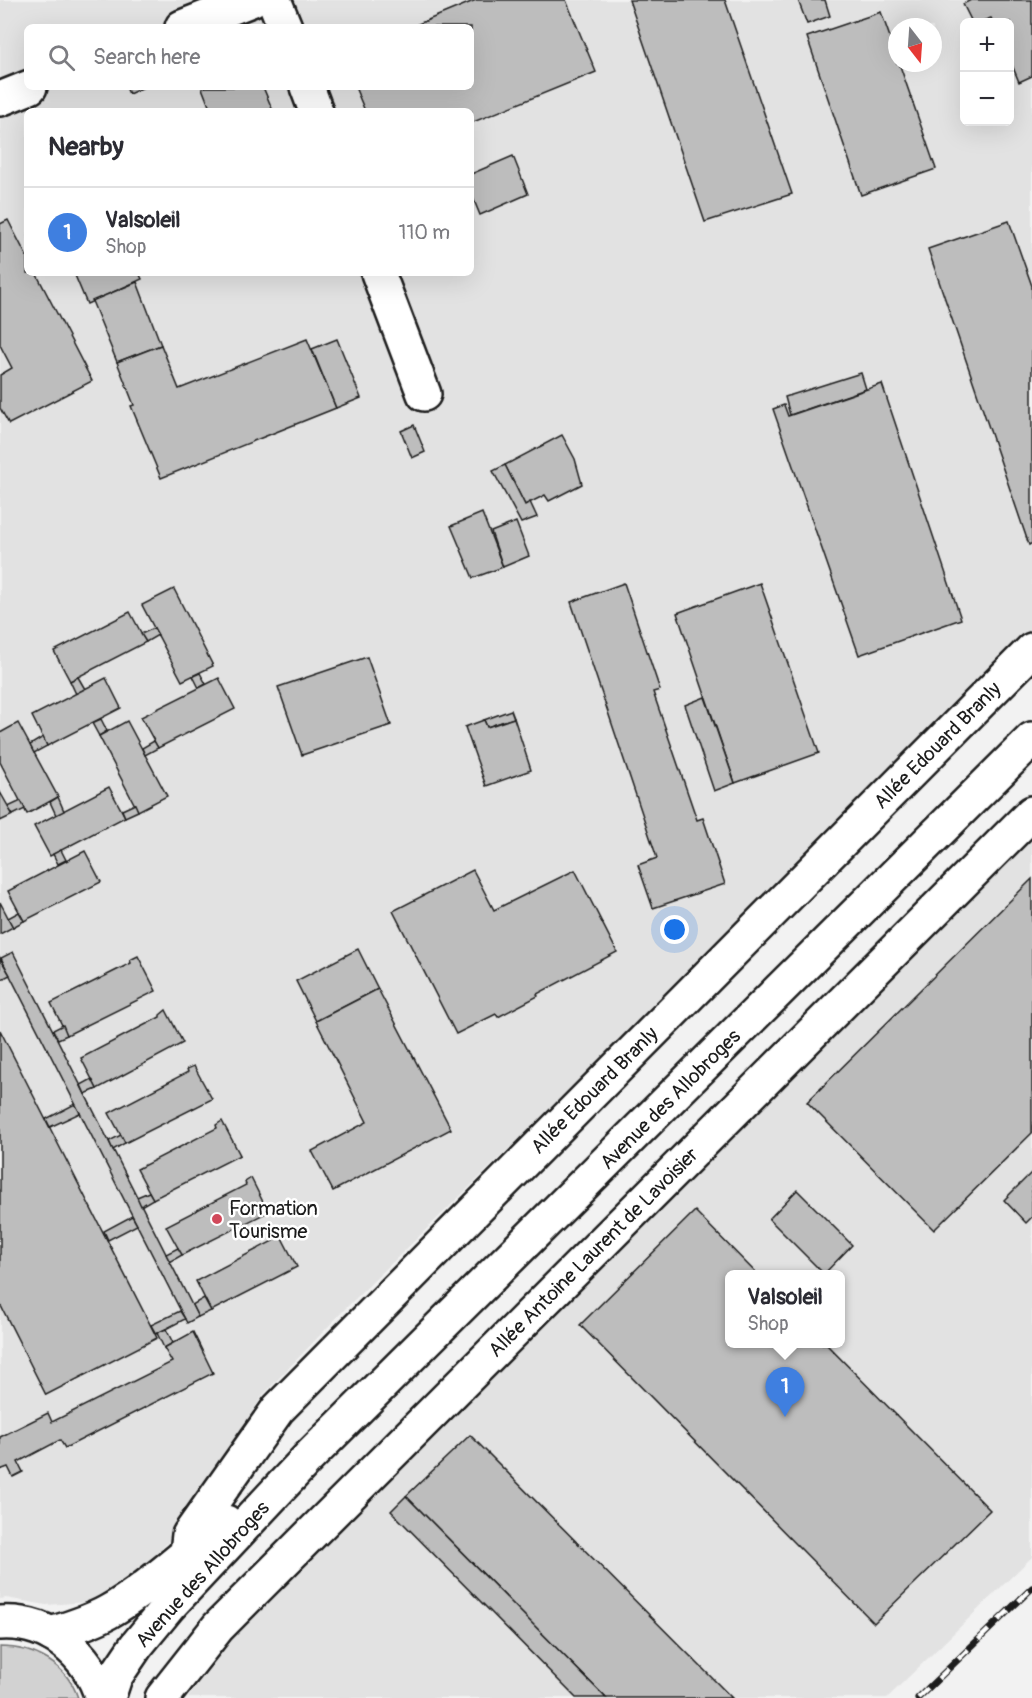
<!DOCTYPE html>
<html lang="en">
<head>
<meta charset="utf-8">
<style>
	body { margin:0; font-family:Pangolin,sans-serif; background:#f7f7f7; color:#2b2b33 }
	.controls { position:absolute; right:18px; top:18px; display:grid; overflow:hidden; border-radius:9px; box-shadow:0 6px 24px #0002 }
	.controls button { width:54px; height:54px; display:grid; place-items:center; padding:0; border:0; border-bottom:2px solid #e1e1e2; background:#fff; color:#2b2b33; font:30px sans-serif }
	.compass { position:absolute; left:888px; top:18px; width:54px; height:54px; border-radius:50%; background:#fff; box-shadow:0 6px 24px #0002; rotate:163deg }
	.you { position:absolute; left:675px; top:930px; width:21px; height:21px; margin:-15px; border:4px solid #fff; border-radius:50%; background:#1a73e8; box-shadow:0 0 0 9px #1a73e833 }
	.badge { display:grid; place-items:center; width:39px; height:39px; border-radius:50%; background:#d1495b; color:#fff; font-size:20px; font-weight:700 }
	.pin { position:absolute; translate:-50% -50px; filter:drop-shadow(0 2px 3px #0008) }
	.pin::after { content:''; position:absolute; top:32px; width:21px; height:18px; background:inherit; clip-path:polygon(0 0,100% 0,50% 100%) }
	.popup { position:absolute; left:725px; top:1270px; width:120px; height:78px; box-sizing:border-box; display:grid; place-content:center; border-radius:9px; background:#fff; filter:drop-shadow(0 2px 4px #0005); font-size:20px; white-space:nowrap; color:#7c7c81 }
	.popup b { font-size:22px; color:#2b2b33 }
	.popup::after { content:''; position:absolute; left:50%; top:100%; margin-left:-12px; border:12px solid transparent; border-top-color:#fff }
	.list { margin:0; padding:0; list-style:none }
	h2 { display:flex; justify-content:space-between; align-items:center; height:78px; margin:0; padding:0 24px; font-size:26px }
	h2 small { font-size:20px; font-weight:400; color:#7c7c81 }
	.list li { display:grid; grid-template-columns:39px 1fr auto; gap:18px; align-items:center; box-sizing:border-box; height:90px; padding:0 24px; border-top:2px solid #e1e1e2 }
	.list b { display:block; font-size:22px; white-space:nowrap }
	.list p { margin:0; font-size:20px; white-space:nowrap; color:#7c7c81 }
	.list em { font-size:20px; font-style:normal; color:#7c7c81 }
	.icon { flex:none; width:33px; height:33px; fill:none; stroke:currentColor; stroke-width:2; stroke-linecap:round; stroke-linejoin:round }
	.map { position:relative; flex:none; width:1032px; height:1698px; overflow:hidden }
	.search { position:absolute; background:#fff; box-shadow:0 6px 24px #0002; left:24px; top:24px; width:450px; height:66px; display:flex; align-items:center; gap:15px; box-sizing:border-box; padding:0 21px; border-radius:9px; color:#7c7c81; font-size:22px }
	.panel { position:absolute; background:#fff; box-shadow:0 6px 24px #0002; left:24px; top:108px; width:450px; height:168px; border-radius:9px }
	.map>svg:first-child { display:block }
</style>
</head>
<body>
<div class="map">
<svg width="1032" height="1698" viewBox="0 0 1032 1698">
	<rect width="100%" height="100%" fill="#f2f2f2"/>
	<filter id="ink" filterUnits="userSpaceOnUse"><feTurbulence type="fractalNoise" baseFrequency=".0167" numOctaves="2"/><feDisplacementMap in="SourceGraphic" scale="12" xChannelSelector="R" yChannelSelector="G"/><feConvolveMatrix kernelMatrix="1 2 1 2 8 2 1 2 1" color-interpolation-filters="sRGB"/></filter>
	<g filter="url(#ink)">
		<g fill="#e2e2e2" fill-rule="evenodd">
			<path d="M0 0H1032V636L345 1309 263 1395 168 1542 130 1580 88 1602 46 1605 6 1598 0 1599ZM964 22H1010V122H964ZM27 27H471V87H27ZM897 27H933V63H897ZM27 111H471V273H27Z"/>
			<path d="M1032 829V1557L887 1698H188L239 1624ZM730 1274H840V1344H730Z"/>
		</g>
		<path fill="#d2d2d2" stroke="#777" stroke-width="1.5" d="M0 1647C34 1647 67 1664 78 1698H0Z"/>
		<g fill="#bdbdbd" stroke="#1c1c1c" stroke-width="1.5">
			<path d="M476 0H566L596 72 471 123V111H365L355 87H471V27H411Z"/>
			<path d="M629 0H725L792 194 705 222Z"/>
			<path d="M798 0H825L830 16 807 24Z"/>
			<path d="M971 0H1032V76L1019 82 1010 60V22H993L991 18 980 22H972L963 4Z"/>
			<path d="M881 12 897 57V63H899L936 169 861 195 807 37Z"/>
			<path d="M126 87H144L129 94Z"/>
			<path d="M206 87H263L273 111H211L202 88Z"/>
			<path d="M513 156 528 194 480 215 471 193V174Z"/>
			<path d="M8 220 27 257V273H36L92 381 9 424 0 408V375L12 368 0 345V224Z"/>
			<path d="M1009 221 1032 286V543L1029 545 928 249Z"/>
			<path d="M74 273H139L142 279 87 304Z"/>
			<path d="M137 282 161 345 117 362 92 301Z"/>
			<path d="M307 339 336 408 161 478 131 406 134 405 117 362 161 345 179 389Z"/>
			<path d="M337 339 361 398 336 408 312 349Z"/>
			<path d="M861 373 866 389 790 415 785 397Z"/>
			<path d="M882 384 961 619 859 655 773 409 784 405 788 416Z"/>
			<path d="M414 425 425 452 412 458 401 431Z"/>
			<path d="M562 435 575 459 582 484 549 501 545 495 525 505 505 465Z"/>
			<path d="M505 465 525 505 530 502 537 517 521 523 493 471Z"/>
			<path d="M482 513 503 567 473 578 451 526Z"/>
			<path d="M516 522 529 556 503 567 491 532Z"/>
			<path d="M624 583 660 690 653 692 697 820 703 818 725 884 653 908 638 865 657 858 571 602Z"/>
			<path d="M760 583 819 753 735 783 677 613Z"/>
			<path d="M174 589 213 666 182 681 142 605Z"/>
			<path d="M130 612 146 642 70 681 54 651Z"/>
			<path d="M154 628 158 635 146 642 141 634Z"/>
			<path d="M367 657 391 725 302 755 278 687Z"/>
			<path d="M200 673 206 684 199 688 193 676Z"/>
			<path d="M78 677 85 689 76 694 70 681Z"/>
			<path d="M106 678 121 708 47 746 32 716Z"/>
			<path d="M219 678 235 709 158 748 141 717Z"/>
			<path d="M705 697 735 783 714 791 685 705Z"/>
			<path d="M511 710 514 718 487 727 484 720Z"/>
			<path d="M514 718 531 770 486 786 465 727 484 720 487 727Z"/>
			<path d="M101 719 107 731 99 736 92 723Z"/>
			<path d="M127 721 167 796 138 811 99 736Z"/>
			<path d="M18 723 58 797 27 814 0 762V733Z"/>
			<path d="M43 737 47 746 34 753 30 745Z"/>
			<path d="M154 741 158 748 145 755 142 748Z"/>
			<path d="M109 787 125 817 50 856 34 826Z"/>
			<path d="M0 792 13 815 0 821Z"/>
			<path d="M58 797 64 811 56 815 50 802Z"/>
			<path d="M21 801 25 809 13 815 8 807Z"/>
			<path d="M135 804 138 811 125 817 122 810Z"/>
			<path d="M61 850 66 860 58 864 53 854Z"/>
			<path d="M85 851 101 882 24 921 8 891Z"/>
			<path d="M473 870 494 910 575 870 617 952 537 994 538 996 498 1017 496 1014 456 1034 393 911Z"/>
			<path d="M1032 879V1133L934 1230 807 1102Z"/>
			<path d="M0 902 13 927 0 934Z"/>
			<path d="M19 912 24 921 13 927 8 918Z"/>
			<path d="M358 949 378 989 316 1021 296 981Z"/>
			<path d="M13 952 198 1317 187 1323 1 958Z"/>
			<path d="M138 956 156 991 67 1035 51 1003 131 963 130 960Z"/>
			<path d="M0 958 10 975 0 980Z"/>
			<path d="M378 989 451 1129 333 1191 312 1151 367 1122 316 1021Z"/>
			<path d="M166 1010 183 1043 97 1089 81 1058 160 1017V1015Z"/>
			<path d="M63 1025 67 1035 58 1039 53 1030Z"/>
			<path d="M0 1030 157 1338 46 1395 0 1304Z"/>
			<path d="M194 1066 212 1099 125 1143 109 1113 188 1072 187 1069Z"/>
			<path d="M92 1079 97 1089 85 1094 81 1085Z"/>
			<path d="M75 1104 80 1113 50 1127 46 1119Z"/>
			<path d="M222 1121 240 1155 153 1199 137 1169 217 1128 216 1125Z"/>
			<path d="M121 1135 125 1143 113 1150 109 1141Z"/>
			<path d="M1032 1172V1217L1026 1223 1004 1200Z"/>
			<path d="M251 1178 268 1212 182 1255 166 1226 246 1185 245 1182Z"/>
			<path d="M797 1190 852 1245 824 1274 769 1219Z"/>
			<path d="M149 1192 153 1199 141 1206 137 1197Z"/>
			<path d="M695 1211 757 1274H730V1344H826L990 1510 874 1623 580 1325Z"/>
			<path d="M132 1216 137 1225 108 1240 104 1231Z"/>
			<path d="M280 1234 297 1267 211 1311 196 1281 273 1241 272 1238Z"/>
			<path d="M178 1248 182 1255 170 1262 166 1254Z"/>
			<path d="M204 1298 211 1311 198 1317 192 1305Z"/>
			<path d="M180 1311 185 1319 156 1334 151 1325Z"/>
			<path d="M166 1329 173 1343 164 1348 157 1333Z"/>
			<path d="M193 1332 213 1373 65 1448 60 1440 18 1462 23 1472 13 1477 8 1467 0 1470V1437L48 1413 52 1422 172 1362 164 1348Z"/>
			<path d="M470 1435 732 1698H606L406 1496Z"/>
			<path d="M406 1496 606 1698H576L391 1511Z"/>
		</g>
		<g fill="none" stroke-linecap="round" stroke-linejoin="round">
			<defs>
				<g id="minor">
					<path d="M274 0 285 27"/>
					<path d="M182 27 251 0"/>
					<path d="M307 87 316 111"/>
					<path d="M0 99 30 87"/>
					<path d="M378 273 424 394"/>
					<path d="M187 1552 189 1535 278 1409 1032 650"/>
					<path d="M162 1698 218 1627 1032 813"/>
				</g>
				<g id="primary">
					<path d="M0 1623C48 1620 89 1653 102 1698"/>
					<path d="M51 1634C70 1628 90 1622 108 1612 147 1590 189 1550 226 1522"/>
					<path d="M108 1698 115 1677 136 1646 169 1606 308 1458 1032 739"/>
				</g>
			</defs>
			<use href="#minor" stroke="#1c1c1c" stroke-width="38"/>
			<use href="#primary" stroke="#1c1c1c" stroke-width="38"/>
			<use href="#minor" stroke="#fff" stroke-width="33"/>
			<use href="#primary" stroke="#fff" stroke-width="33"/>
			<defs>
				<path id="rail" d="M918 1698 1032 1588"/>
			</defs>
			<use href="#rail" stroke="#1c1c1c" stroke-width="7"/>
			<use href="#rail" stroke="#fff" stroke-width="4.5" stroke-dasharray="14" stroke-linecap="butt"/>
		</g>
	</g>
	<circle fill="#d1495b" stroke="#fff" stroke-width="2" cx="217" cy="1219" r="6"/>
	<g text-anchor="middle" stroke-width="5" stroke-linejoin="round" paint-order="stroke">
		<g font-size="20" fill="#1c1c1c" stroke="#fff">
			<text transform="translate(937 745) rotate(-45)" y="7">Allée Edouard Branly</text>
			<text transform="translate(594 1090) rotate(-45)" y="7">Allée Edouard Branly</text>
			<text transform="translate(670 1099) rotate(-45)" y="7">Avenue des Allobroges</text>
			<text transform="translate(593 1252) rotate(-45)" y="7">Allée Antoine Laurent de Lavoisier</text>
			<text transform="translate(202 1574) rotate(-48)" y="7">Avenue des Allobroges</text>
		</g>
		<g font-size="20" fill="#1c1c1c" stroke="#fff" text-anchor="start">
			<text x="229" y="1215">Formation<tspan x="229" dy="23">Tourisme</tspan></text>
		</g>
	</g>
</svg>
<div class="controls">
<button>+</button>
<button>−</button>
</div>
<svg class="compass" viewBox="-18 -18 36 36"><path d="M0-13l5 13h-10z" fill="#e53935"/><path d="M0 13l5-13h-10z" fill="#7c7c81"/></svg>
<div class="you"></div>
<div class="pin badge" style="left:785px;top:1417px;background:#3f7fe0">1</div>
<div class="popup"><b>Valsoleil</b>Shop</div>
<div class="search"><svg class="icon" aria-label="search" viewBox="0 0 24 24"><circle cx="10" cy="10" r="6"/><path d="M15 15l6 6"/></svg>Search here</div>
<section class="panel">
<h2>Nearby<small></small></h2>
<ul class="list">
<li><span class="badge" style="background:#3f7fe0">1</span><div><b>Valsoleil</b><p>Shop</p></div><em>110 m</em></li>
</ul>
</section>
</div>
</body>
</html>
